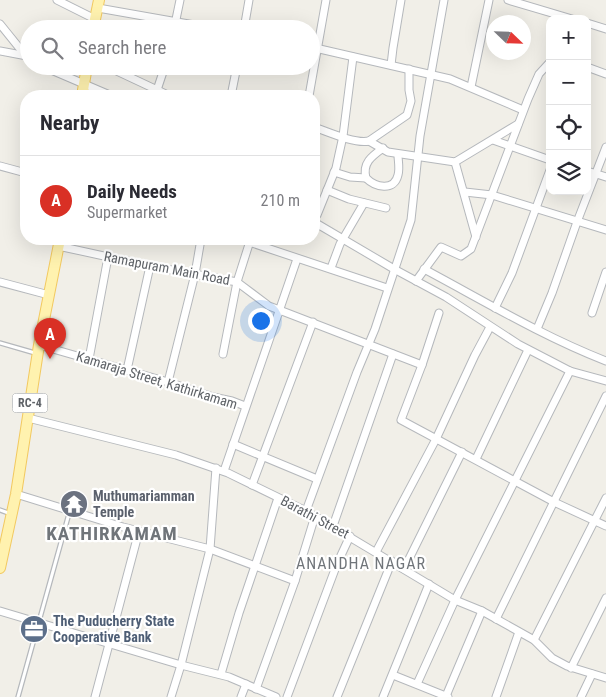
<!DOCTYPE html>
<html lang="en">
<head>
<meta charset="utf-8">
<style>
	body { margin:0; font-family:"Roboto Condensed",sans-serif; background:#f7f7f7; color:#2b2b33 }
	.controls { position:absolute; right:15px; top:15px; display:grid; overflow:hidden; border-radius:10px; box-shadow:0 5px 20px #0002 }
	.controls button { width:45px; height:45px; display:grid; place-items:center; padding:0; border:0; border-bottom:1px solid #e1e1e2; background:#fff; color:#2b2b33; font:25px sans-serif }
	.compass { position:absolute; left:486px; top:15px; width:45px; height:45px; border-radius:50%; background:#fff; box-shadow:0 5px 20px #0002; rotate:113deg }
	.you { position:absolute; left:260px; top:320px; width:18px; height:18px; margin:-12px; border:4px solid #fff; border-radius:50%; background:#1a73e8; box-shadow:0 0 0 8px #1a73e833 }
	.badge { display:grid; place-items:center; width:32px; height:32px; border-radius:50%; background:#d93025; color:#fff; font-size:16px; font-weight:700 }
	.pin { position:absolute; translate:-50% -41px; filter:drop-shadow(0 1px 2px #0008) }
	.pin::after { content:''; position:absolute; top:26px; width:18px; height:15px; background:inherit; clip-path:polygon(0 0,100% 0,50% 100%) }
	.list { margin:0; padding:0; list-style:none }
	h2 { display:flex; justify-content:space-between; align-items:center; height:65px; margin:0; padding:0 20px; font-size:21px }
	h2 small { font-size:16px; font-weight:400; color:#7c7c81 }
	.list li { display:grid; grid-template-columns:32px 1fr auto; gap:15px; align-items:center; box-sizing:border-box; height:90px; padding:0 20px; border-top:1px solid #e1e1e2 }
	.list b { display:block; font-size:19px; white-space:nowrap }
	.list p { margin:0; font-size:16px; white-space:nowrap; color:#7c7c81 }
	.list em { font-size:16px; font-style:normal; color:#7c7c81 }
	.icon { flex:none; width:28px; height:28px; fill:none; stroke:currentColor; stroke-width:2; stroke-linecap:round; stroke-linejoin:round }
	.map { position:relative; flex:none; width:606px; height:697px; overflow:hidden }
	.search { position:absolute; background:#fff; box-shadow:0 5px 20px #0002; left:20px; top:20px; width:300px; height:55px; display:flex; align-items:center; gap:12px; box-sizing:border-box; padding:0 18px; border-radius:28px; color:#7c7c81; font-size:19px }
	.panel { position:absolute; background:#fff; box-shadow:0 5px 20px #0002; left:20px; top:90px; width:300px; height:155px; border-radius:20px }
	.map>svg:first-child { display:block }
</style>
</head>
<body>
<div class="map">
<svg width="606" height="697" viewBox="0 0 606 697">
	<rect width="100%" height="100%" fill="#f1efe8"/>
	<g fill="none" stroke-linecap="round" stroke-linejoin="round">
		<defs>
			<g id="service">
				<path d="M0 343 35 353"/>
				<path d="M0 510 11 514"/>
				<path d="M18 697 70 510"/>
			</g>
			<g id="minor">
				<path d="M57 0 95 19"/>
				<path d="M508 0 572 19"/>
				<path d="M98 8 217 29"/>
				<path d="M587 23 606 29"/>
				<path d="M0 24 21 50 29 57"/>
				<path d="M174 29 180 0"/>
				<path d="M244 29 249 0"/>
				<path d="M311 47 450 79 523 110"/>
				<path d="M0 51 27 56"/>
				<path d="M391 65 393 48 401 0"/>
				<path d="M42 66 112 96"/>
				<path d="M106 66 170 96"/>
				<path d="M587 67 606 74"/>
				<path d="M471 87 489 0"/>
				<path d="M155 96 165 66"/>
				<path d="M231 96 237 66"/>
				<path d="M309 96 326 0"/>
				<path d="M314 127C328 132 355 144 369 141L407 115 411 101 409 90V69"/>
				<path d="M493 140 550 160"/>
				<path d="M369 141 388 152 455 162 518 124"/>
				<path d="M383 148C372 156 362 163 366 178 375 187 394 192 398 175 400 168 398 161 398 155"/>
				<path d="M455 162 476 237"/>
				<path d="M0 166 26 173"/>
				<path d="M587 171 606 177"/>
				<path d="M334 172 350 177 366 178"/>
				<path d="M327 190 349 199 386 208"/>
				<path d="M465 192 492 195 606 230"/>
				<path d="M314 213 317 215 336 168 343 136 353 57"/>
				<path d="M314 222 394 269 446 297 518 344 570 371 606 381"/>
				<path d="M240 239 387 288"/>
				<path d="M58 246 150 266 237 282 269 306 422 365"/>
				<path d="M331 268 340 244 364 203"/>
				<path d="M424 269C484 301 542 336 606 361"/>
				<path d="M416 281 441 247 461 256 471 249 528 99 539 74 550 62"/>
				<path d="M0 282 49 295"/>
				<path d="M495 308 512 273 550 170"/>
				<path d="M439 313 422 365 401 420 554 502 606 526"/>
				<path d="M592 313 606 272"/>
				<path d="M537 329 552 293 577 222 606 147"/>
				<path d="M39 345 168 382 213 397 232 401 245 406"/>
				<path d="M223 354 237 282 250 241"/>
				<path d="M89 359 108 257"/>
				<path d="M127 370 150 266"/>
				<path d="M168 382 195 274 201 239"/>
				<path d="M28 418 176 455 228 473 306 511 455 600 482 611 534 640 552 658 567 666 606 678"/>
				<path d="M233 444 317 479"/>
				<path d="M476 459 528 350"/>
				<path d="M224 471 297 259"/>
				<path d="M252 485 313 322"/>
				<path d="M16 494 123 527 210 549 295 581"/>
				<path d="M306 511 357 372 375 329 411 220 420 136 444 0"/>
				<path d="M333 526 393 354"/>
				<path d="M376 552 436 439 475 355 490 327"/>
				<path d="M404 569 462 452"/>
				<path d="M0 611 181 665 229 677 276 697"/>
				<path d="M496 619 606 396"/>
				<path d="M534 640 606 498"/>
				<path d="M571 668 606 598"/>
				<path d="M221 674 239 613 278 498"/>
				<path d="M393 675 448 697"/>
				<path d="M417 684 455 600 570 371"/>
				<path d="M256 689 295 581 315 516"/>
				<path d="M446 696 482 611"/>
				<path d="M95 697 139 531"/>
				<path d="M171 697 181 665 210 549 216 468"/>
				<path d="M241 697 246 684"/>
				<path d="M287 697 337 564 350 536"/>
				<path d="M337 697 392 561"/>
				<path d="M383 697 429 584"/>
				<path d="M496 697 519 632"/>
				<path d="M581 697 592 674"/>
			</g>
			<g id="primary">
				<path d="M93 29 99 0"/>
				<path d="M82 96 87 66"/>
				<path d="M0 568 16 494 39 345 60 239"/>
			</g>
		</defs>
		<use href="#service" stroke="#b5b8bc" stroke-width="5.5"/>
		<use href="#minor" stroke="#b5b8bc" stroke-width="9"/>
		<use href="#primary" stroke="#f2c960" stroke-width="12"/>
		<use href="#service" stroke="#fff" stroke-width="3"/>
		<use href="#minor" stroke="#fff" stroke-width="7"/>
		<use href="#primary" stroke="#fff2af" stroke-width="10"/>
	</g>
	<defs>
		<symbol id="temple-disc" viewBox="-11 -11 22 22"><circle r="9.5" fill="#6b7280" stroke="#fff"/><path d="M0-6L5-2H3V0L6.5 2.5H4V6H1.5V3h-3V6H-4V2.5H-6.5L-3 0V-2H-5Z" fill="#fff"/></symbol>
		<symbol id="office-disc" viewBox="-11 -11 22 22"><circle r="9.5" fill="#5c6f8a" stroke="#fff"/><path d="M-6-3h4V-5.5h4V-3h4V5H-6ZM-1-4.5V-3h2v-1.5ZM-6 0V1H6V0Z" fill="#fff"/></symbol>
	</defs>
	<g fill-rule="evenodd">
		<use href="#temple-disc" x="58" y="488" width="32" height="32"/>
		<use href="#office-disc" x="18" y="613" width="32" height="32"/>
	</g>
	<g text-anchor="middle" stroke-width="4.5" stroke-linejoin="round" paint-order="stroke">
		<rect fill="#fff" stroke="#8f9295" stroke-width="1" x="12.5" y="393.5" width="35" height="19" rx="4"/>
		<g font-size="12" font-weight="bold" fill="#5f6368">
			<text x="30" y="407">RC-4</text>
		</g>
		<g font-size="14" fill="#5f6368" stroke="#fff">
			<text transform="translate(167 268) rotate(11)" y="5">Ramapuram Main Road</text>
			<text transform="translate(157 380) rotate(17)" y="5">Kamaraja Street, Kathirkamam</text>
			<text transform="translate(315 517) rotate(28)" y="5">Barathi Street</text>
		</g>
		<g font-size="14" font-weight="bold" fill="#5b616d" stroke="#fff" text-anchor="start">
			<text x="93" y="501">Muthumariamman<tspan x="93" dy="16">Temple</tspan></text>
		</g>
		<g font-size="14" font-weight="bold" fill="#4e5e75" stroke="#fff" text-anchor="start">
			<text x="53" y="626">The Puducherry State<tspan x="53" dy="16">Cooperative Bank</tspan></text>
		</g>
		<g font-size="16" letter-spacing="1" fill="#70757a" stroke="#fff">
			<text x="361" y="569">ANANDHA NAGAR</text>
		</g>
		<g font-size="19" font-weight="bold" letter-spacing="1" fill="#70757a" stroke="#fff">
			<text x="112" y="540">KATHIRKAMAM</text>
		</g>
	</g>
</svg>
<div class="controls">
<button>+</button>
<button>−</button>
<button><svg class="icon" aria-label="locate" viewBox="0 0 24 24"><circle cx="12" cy="12" r="6"/><path d="M12 2v4M12 18v4M2 12h4M18 12h4"/></svg></button>
<button><svg class="icon" aria-label="layers" viewBox="0 0 24 24"><path d="M12 4l9 5-9 5-9-5zM3 14l9 5 9-5"/></svg></button>
</div>
<svg class="compass" viewBox="-18 -18 36 36"><path d="M0-13l5 13h-10z" fill="#e53935"/><path d="M0 13l5-13h-10z" fill="#7c7c81"/></svg>
<div class="you"></div>
<div class="pin badge" style="left:50px;top:359px">A</div>
<div class="search"><svg class="icon" aria-label="search" viewBox="0 0 24 24"><circle cx="10" cy="10" r="6"/><path d="M15 15l6 6"/></svg>Search here</div>
<section class="panel">
<h2>Nearby<small></small></h2>
<ul class="list">
<li><span class="badge">A</span><div><b>Daily Needs</b><p>Supermarket</p></div><em>210 m</em></li>
</ul>
</section>
</div>
</body>
</html>
